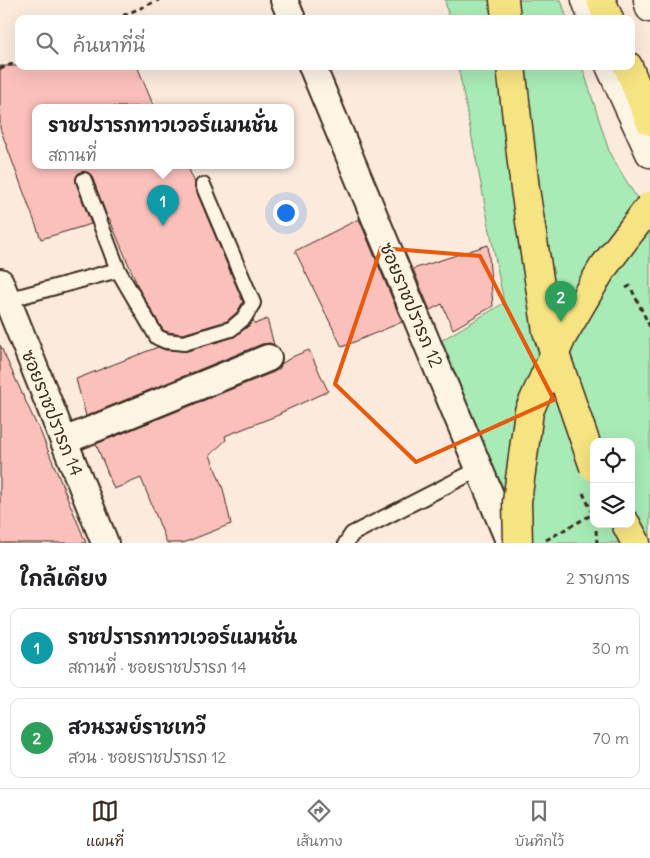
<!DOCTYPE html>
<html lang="th">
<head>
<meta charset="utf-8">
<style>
	body { margin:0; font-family:Delius,"Playpen Sans Thai",sans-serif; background:#f6f6f6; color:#202124 }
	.controls { position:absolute; right:15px; bottom:15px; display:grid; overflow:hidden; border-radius:10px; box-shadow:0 5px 20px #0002 }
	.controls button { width:45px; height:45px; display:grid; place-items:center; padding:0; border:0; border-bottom:1px solid #e0e0e0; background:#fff; color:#202124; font:25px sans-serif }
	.you { position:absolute; left:285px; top:212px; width:18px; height:18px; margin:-12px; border:4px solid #fff; border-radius:50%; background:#1a73e8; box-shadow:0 0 0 8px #1a73e833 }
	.badge { display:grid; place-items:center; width:32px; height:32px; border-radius:50%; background:#3b2a1e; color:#fff; font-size:16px; font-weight:700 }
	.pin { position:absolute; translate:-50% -41px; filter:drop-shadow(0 1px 2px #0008) }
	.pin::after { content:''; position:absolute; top:26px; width:18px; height:15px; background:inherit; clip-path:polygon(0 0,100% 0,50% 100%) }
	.popup { position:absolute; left:32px; top:104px; width:262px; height:65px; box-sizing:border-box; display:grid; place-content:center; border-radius:10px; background:#fff; filter:drop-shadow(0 1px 4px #0005); font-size:16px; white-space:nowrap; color:#757577 }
	.popup b { font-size:19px; color:#202124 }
	.popup::after { content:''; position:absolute; left:50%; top:100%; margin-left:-10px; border:10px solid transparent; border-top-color:#fff }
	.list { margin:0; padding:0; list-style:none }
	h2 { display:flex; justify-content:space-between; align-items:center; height:65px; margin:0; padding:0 20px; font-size:21px }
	h2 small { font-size:16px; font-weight:400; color:#757577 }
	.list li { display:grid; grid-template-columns:32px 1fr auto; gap:15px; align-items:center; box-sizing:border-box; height:80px; margin:0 10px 10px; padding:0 10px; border:1px solid #e0e0e0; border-radius:10px }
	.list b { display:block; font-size:19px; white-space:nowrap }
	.list p { margin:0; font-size:16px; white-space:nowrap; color:#757577 }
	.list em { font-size:16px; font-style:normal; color:#757577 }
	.icon { flex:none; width:28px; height:28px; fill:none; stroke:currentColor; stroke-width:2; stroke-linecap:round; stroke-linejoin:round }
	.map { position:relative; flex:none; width:650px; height:543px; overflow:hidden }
	.search { position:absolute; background:#fff; box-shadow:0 5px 20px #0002; left:15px; right:15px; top:15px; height:55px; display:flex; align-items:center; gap:12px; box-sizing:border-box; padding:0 18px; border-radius:10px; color:#757577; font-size:19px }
	.sheet { height:245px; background:#fff }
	nav { display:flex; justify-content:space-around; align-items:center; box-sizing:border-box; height:70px; border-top:1px solid #e0e0e0; background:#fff; font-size:14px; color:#757577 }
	nav a { display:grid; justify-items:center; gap:2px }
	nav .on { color:#3b2a1e }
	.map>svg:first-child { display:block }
</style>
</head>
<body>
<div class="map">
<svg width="650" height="543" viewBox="0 0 650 543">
	<rect width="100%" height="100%" fill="#fceadd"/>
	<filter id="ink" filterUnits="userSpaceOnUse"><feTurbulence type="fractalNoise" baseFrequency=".02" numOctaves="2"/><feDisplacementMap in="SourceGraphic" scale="10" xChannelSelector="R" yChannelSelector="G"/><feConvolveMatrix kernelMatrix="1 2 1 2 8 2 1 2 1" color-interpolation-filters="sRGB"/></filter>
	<g filter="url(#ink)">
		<g fill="#a8ebb6" stroke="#728a6a" fill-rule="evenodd">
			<path d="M445 0H561L567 19H449Z"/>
			<path d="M458 66H582L610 154 650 220V543H507L442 340 504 303ZM594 442H631V524H594Z"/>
		</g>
		<g fill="#fcc0bb" stroke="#3b2a1e">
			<path d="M0 66H137L154 107H36V165H187L195 183V188L243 302 237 312 227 321 183 334 168 332 163 330 139 289 109 218 108 219 92 177 90 174 86 172H81L78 174 76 178V183L91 224 41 239 0 128Z"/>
			<path d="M359 219 402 322 342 347 295 251Z"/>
			<path d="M488 245 493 306 453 329 442 304 430 310 413 269Z"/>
			<path d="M267 319 274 345 270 343 262 344 86 416 76 379 158 347 165 350 186 351 234 337 250 325 253 320 255 324Z"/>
			<path d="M0 345 37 426H38L86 543H0Z"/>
			<path d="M309 350 328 391 280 413 281 414 225 436 226 440 210 455 223 489 231 524 183 543H167L141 478 114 489 96 444 274 372 280 368 281 364 294 356Z"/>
		</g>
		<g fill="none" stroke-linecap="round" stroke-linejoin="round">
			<defs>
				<g id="service">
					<path d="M84 180 118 270"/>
					<path d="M7 300 118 270 157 337 166 341 184 343 231 329 244 318 253 303 203 185"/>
					<path d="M346 543 352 534 479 469"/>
				</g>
				<g id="minor">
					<path d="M284 0 292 19"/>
					<path d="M312 66 510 543"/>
					<path d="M0 282 105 543"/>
					<path d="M64 441 268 358"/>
				</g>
				<g id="tertiary">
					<path d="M586 0 593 19"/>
					<path d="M648 0 650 8"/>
					<path d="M610 66 650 153"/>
				</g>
				<g id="motorway">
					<path d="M504 0 506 19"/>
					<path d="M601 0 609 19"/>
					<path d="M628 66 650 121"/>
					<path d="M626 524 636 543"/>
				</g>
			</defs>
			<use href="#service" stroke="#3b2a1e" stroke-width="18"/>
			<use href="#minor" stroke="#3b2a1e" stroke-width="30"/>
			<use href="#tertiary" stroke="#3b2a1e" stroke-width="31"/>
			<use href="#motorway" stroke="#3b2a1e" stroke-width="31"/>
			<g stroke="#3b2a1e" stroke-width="3" stroke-dasharray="5 4" stroke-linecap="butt">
				<path d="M115 19 159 0"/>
				<path d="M0 69 19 61"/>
				<path d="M626 288 630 286 650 327"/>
				<path d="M583 493 594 516"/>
				<path d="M596 530 597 543"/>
				<path d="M546 540 593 514"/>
			</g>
			<use href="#service" stroke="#fcf5e5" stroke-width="14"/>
			<use href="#minor" stroke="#fcf5e5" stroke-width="26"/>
			<use href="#tertiary" stroke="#fcf5e5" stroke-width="28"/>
			<use href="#motorway" stroke="#f6e381" stroke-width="28"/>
			<defs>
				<g id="motorway-bridge">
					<path d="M511 66 525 189 547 331 594 467"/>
					<path d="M518 543 517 502 529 411 562 337 602 269 650 206"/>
				</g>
			</defs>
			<use href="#motorway-bridge" stroke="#3b2a1e" stroke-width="31" stroke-linecap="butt"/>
			<use href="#motorway-bridge" stroke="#f6e381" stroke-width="28"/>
		</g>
	</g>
	<path fill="none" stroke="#e8590c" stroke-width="4" stroke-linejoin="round" d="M381 248 480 256 554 400 416 462 335 384Z"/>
	<g text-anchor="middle" stroke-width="4.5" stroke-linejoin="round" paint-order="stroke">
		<g font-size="18" fill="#3b2a1e" stroke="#fcf5e5">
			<text transform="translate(411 305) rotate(67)" y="6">ซอยราชปรารภ 12</text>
			<text transform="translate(52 413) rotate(68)" y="6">ซอยราชปรารภ 14</text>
		</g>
	</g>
</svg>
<div class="controls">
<button><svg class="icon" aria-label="locate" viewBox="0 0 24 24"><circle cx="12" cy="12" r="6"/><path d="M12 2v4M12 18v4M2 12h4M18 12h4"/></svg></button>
<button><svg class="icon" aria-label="layers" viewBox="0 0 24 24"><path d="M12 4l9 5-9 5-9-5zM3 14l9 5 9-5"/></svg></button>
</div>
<div class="you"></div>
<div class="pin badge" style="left:163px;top:226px;background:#0f9aa8">1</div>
<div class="popup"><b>ราชปรารภทาวเวอร์แมนชั่น</b>สถานที่</div>
<div class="pin badge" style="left:561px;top:322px;background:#2e9e5b">2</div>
<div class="search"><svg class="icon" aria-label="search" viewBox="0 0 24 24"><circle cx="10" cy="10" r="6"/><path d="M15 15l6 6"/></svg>ค้นหาที่นี่</div>
</div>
<section class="sheet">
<h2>ใกล้เคียง<small>2 รายการ</small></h2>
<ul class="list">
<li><span class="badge" style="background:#0f9aa8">1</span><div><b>ราชปรารภทาวเวอร์แมนชั่น</b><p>สถานที่ · ซอยราชปรารภ 14</p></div><em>30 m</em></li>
<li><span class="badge" style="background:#2e9e5b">2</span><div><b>สวนรมย์ราชเทวี</b><p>สวน · ซอยราชปรารภ 12</p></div><em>70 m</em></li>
</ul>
</section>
<nav>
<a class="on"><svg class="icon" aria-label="map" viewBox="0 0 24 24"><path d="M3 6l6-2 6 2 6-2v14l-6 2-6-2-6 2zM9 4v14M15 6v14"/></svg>แผนที่</a>
<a><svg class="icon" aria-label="directions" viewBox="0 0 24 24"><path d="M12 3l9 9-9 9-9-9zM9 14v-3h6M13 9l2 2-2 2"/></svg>เส้นทาง</a>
<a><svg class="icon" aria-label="saved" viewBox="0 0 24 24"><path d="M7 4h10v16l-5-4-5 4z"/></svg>บันทึกไว้</a>
</nav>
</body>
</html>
